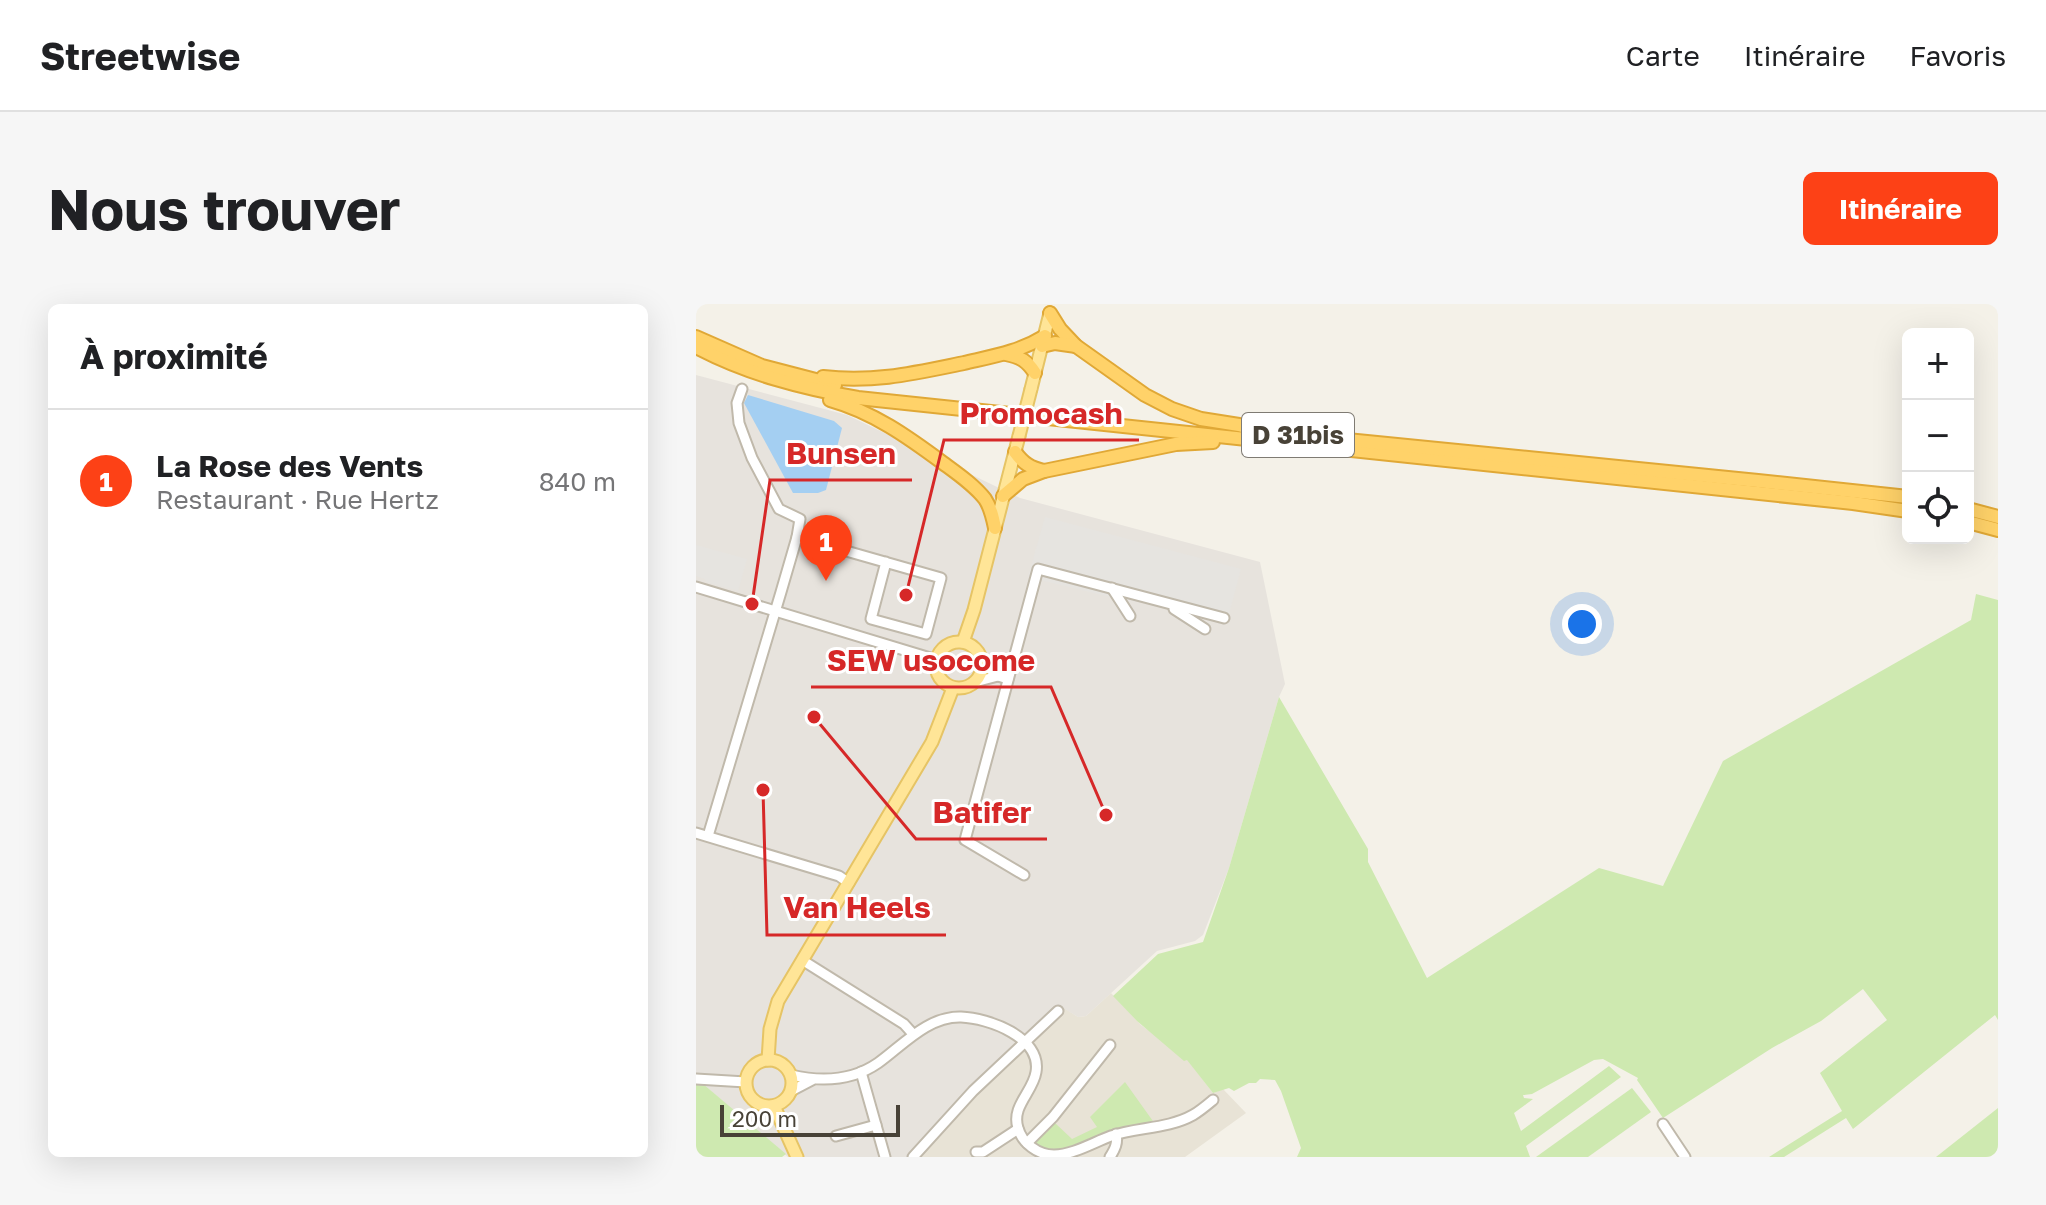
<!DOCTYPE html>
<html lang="fr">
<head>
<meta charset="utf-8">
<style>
	body { margin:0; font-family:"Golos Text",sans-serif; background:#f6f6f6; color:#202124 }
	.controls { position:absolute; right:24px; top:24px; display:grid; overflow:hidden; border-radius:12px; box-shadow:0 8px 32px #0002 }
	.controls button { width:72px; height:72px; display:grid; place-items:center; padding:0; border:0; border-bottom:2px solid #e0e0e0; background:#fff; color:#202124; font:40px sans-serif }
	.scale { position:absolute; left:24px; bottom:20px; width:180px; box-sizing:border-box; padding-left:8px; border:4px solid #484237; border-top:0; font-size:22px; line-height:28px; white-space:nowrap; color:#484237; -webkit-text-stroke:6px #fff; paint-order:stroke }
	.you { position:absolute; left:886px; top:320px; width:28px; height:28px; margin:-20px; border:6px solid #fff; border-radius:50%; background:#1a73e8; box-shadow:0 0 0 12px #1a73e833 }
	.badge { display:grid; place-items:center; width:52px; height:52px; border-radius:50%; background:#fd4116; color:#fff; font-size:26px; font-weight:700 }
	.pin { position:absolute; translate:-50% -66px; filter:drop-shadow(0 2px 4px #0008) }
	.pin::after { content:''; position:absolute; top:42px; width:28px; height:24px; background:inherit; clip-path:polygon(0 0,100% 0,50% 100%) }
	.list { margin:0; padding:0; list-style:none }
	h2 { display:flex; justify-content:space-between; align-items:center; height:104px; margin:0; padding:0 32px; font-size:34px }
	h2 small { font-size:26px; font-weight:400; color:#757577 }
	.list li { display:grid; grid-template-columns:52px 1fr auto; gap:24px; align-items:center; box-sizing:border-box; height:144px; padding:0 32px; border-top:2px solid #e0e0e0 }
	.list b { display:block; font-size:30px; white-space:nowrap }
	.list p { margin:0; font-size:26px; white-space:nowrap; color:#757577 }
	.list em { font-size:26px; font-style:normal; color:#757577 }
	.icon { flex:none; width:44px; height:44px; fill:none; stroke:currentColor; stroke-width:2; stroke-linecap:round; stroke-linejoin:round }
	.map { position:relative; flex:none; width:1302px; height:853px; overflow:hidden; border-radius:12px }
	header { display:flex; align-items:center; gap:48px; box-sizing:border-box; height:112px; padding:0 40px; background:#fff; border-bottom:2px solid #e0e0e0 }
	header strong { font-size:38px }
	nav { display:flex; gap:44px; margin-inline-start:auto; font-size:28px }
	.intro { display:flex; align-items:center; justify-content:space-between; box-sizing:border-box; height:192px; padding:0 48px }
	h1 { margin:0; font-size:56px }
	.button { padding:20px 36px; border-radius:12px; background:#fd4116; color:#fff; font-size:28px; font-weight:700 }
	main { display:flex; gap:48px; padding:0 48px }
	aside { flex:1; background:#fff; border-radius:12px; box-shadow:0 8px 32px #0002 }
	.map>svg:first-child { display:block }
</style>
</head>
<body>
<header>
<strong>Streetwise</strong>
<nav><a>Carte</a><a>Itinéraire</a><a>Favoris</a></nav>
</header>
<div class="intro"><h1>Nous trouver</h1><a class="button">Itinéraire</a></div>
<main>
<aside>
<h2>À proximité<small></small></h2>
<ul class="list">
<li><span class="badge">1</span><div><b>La Rose des Vents</b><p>Restaurant · Rue Hertz</p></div><em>840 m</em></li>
</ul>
</aside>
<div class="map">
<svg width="1302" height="853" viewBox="0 0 1302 853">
	<rect width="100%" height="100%" fill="#f4f1e8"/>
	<path fill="#e8e3d6" d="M415 689 445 721 491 755 517 789 527 785 550 809 489 853H214L321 740 330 734 365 702 382 713 390 712Z"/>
	<path fill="#e7e3dd" d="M0 71 151 111 324 194 564 258 589 380 583 393 533 564 507 631 499 637 461 647 390 712 382 713 364 702 330 734 321 740 214 853H92L0 774Z"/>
	<g fill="#cee9b0">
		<path d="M1280 290 1302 296V716L1299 711 1157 825 1150 814 1088 853H1073L1146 807 1124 769 1191 716 1167 685 1125 717 1076 744 967 814 941 776 942 774 907 755 898 756 836 790 827 791 828 794 837 795 818 809 825 827 913 762 925 773 830 842 834 853H601L605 844 585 787 579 776 564 775 560 779H553L538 787 533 784 517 789 491 756 488 757 441 717 417 692 462 650 507 638 533 564 583 393 672 545V558L731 674 903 564 967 582 1027 457 1275 316Z"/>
		<path d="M0 774 90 850 86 853H0Z"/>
		<path d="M429 778 459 820 407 831 360 847H352L338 840 337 838 347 827 350 829 359 819 376 835 401 823 394 813Z"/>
		<path d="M936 784 955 808 892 853H840Z"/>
		<path d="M1302 804V853H1240Z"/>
	</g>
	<g fill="#e6e4e0">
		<path d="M349 213 545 265 530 321 456 300 418 294 332 273Z"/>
		<path d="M0 241 51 255 42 287 10 278 9 275 0 272Z"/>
	</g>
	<path fill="#a4cff2" d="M52 91 138 117 146 124 130 186 122 189H97L48 99Z"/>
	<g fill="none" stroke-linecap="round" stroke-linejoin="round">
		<defs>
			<g id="minor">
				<path d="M101 233 245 274 230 330 175 315 190 258"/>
				<path d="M0 283 241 356"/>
				<path d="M416 284 434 312"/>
				<path d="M478 305 509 325"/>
				<path d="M286 358 302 372 312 375"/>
				<path d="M279 378 302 372"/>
				<path d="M0 529 143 572 153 579"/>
				<path d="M12 532 85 288 101 233 104 215 83 205 56 154 43 119 41 99 46 85"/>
				<path d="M328 571 269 536 342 265 528 314"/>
				<path d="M106 656 208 720 217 730"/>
				<path d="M165 768 189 853"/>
				<path d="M95 771C125 778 156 777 182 759 207 741 232 712 265 713 292 714 346 733 340 768 337 788 315 802 322 824 326 839 342 851 358 851 377 851 398 838 415 832 442 823 472 825 497 811 504 807 511 801 517 796"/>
				<path d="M0 775 50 778"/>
				<path d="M95 787 116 776"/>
				<path d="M967 820 989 853"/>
				<path d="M140 832 180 821"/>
				<path d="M331 839 357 813 414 741"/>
				<path d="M280 848H287L322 825"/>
				<path d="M217 853 277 787 362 707"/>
				<path d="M414 853C419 845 422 839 420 830"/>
			</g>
			<g id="major">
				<path d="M335 85 354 9"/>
				<path d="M267 338 278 306 323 132"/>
				<circle cx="263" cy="361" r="23"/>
				<path d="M72 756 74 725 82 697 236 438 257 384"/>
				<circle cx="73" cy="779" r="23"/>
				<path d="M78 802 101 853"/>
			</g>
			<g id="highway">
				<path d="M354 9 364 25 380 42 449 91 476 105 505 115 543 121 560 126"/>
				<path d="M0 33 66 62 139 81"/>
				<path d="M346 42 359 39 380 42"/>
				<path d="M0 43C51 70 106 84 162 94L1157 199 1212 207"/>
				<path d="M310 50C325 53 331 57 339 69"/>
				<path d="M127 73C178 79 219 69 268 59 298 52 323 48 349 32"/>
				<path d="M134 96C177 108 212 133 247 159 262 170 278 181 289 195 295 204 297 214 299 224"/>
				<path d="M551 126 1062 177 1212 193"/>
				<path d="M319 148C327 159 334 164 348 167L480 140 517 138"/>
				<path d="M307 192 327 175 348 167"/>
				<path d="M1272 205 1302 213"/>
				<path d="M1272 218 1302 226"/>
			</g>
		</defs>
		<use href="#minor" stroke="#c0b9ab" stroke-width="13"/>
		<use href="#major" stroke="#e6c465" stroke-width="15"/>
		<use href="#highway" stroke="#e0a836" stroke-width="16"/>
		<use href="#minor" stroke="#fff" stroke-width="9"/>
		<use href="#major" stroke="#ffe597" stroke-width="11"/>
		<use href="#highway" stroke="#ffd269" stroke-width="12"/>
		<defs>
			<path id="major-bridge" d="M323 132 335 85"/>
		</defs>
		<use href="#major-bridge" stroke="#e6c465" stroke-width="15" stroke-linecap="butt"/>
		<use href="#major-bridge" stroke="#ffe597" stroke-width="11"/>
	</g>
	<g text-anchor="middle" stroke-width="6" stroke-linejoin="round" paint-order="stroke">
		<rect fill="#fff" stroke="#7f7b73" stroke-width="2" x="546" y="109" width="112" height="44" rx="6"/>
		<g font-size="26" font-weight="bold" fill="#484237">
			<text x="602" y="140">D 31bis</text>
		</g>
	</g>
	<path fill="none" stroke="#d62828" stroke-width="3" d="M210 291L248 136H443M56 300L74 176H216M410 511L355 383H115M118 413L220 535H351M67 486L71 631H250"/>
	<g fill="#d62828" stroke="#fff" stroke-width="3">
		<circle cx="210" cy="291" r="8"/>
		<circle cx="56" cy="300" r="8"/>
		<circle cx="410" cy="511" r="8"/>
		<circle cx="118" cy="413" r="8"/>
		<circle cx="67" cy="486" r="8"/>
	</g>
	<g font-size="30" text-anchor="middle" font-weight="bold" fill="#d62828" stroke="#fff" stroke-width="6" stroke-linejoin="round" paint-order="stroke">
		<text x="345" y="120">Promocash</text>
		<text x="145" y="160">Bunsen</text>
		<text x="235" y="367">SEW usocome</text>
		<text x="286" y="519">Batifer</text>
		<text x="161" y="614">Van Heels</text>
	</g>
</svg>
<div class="controls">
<button>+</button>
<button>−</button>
<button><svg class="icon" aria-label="locate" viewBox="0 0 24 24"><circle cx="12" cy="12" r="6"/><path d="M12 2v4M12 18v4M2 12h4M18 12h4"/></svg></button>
</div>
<div class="scale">200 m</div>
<div class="you"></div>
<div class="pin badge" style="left:130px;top:277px">1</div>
</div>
</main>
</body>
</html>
